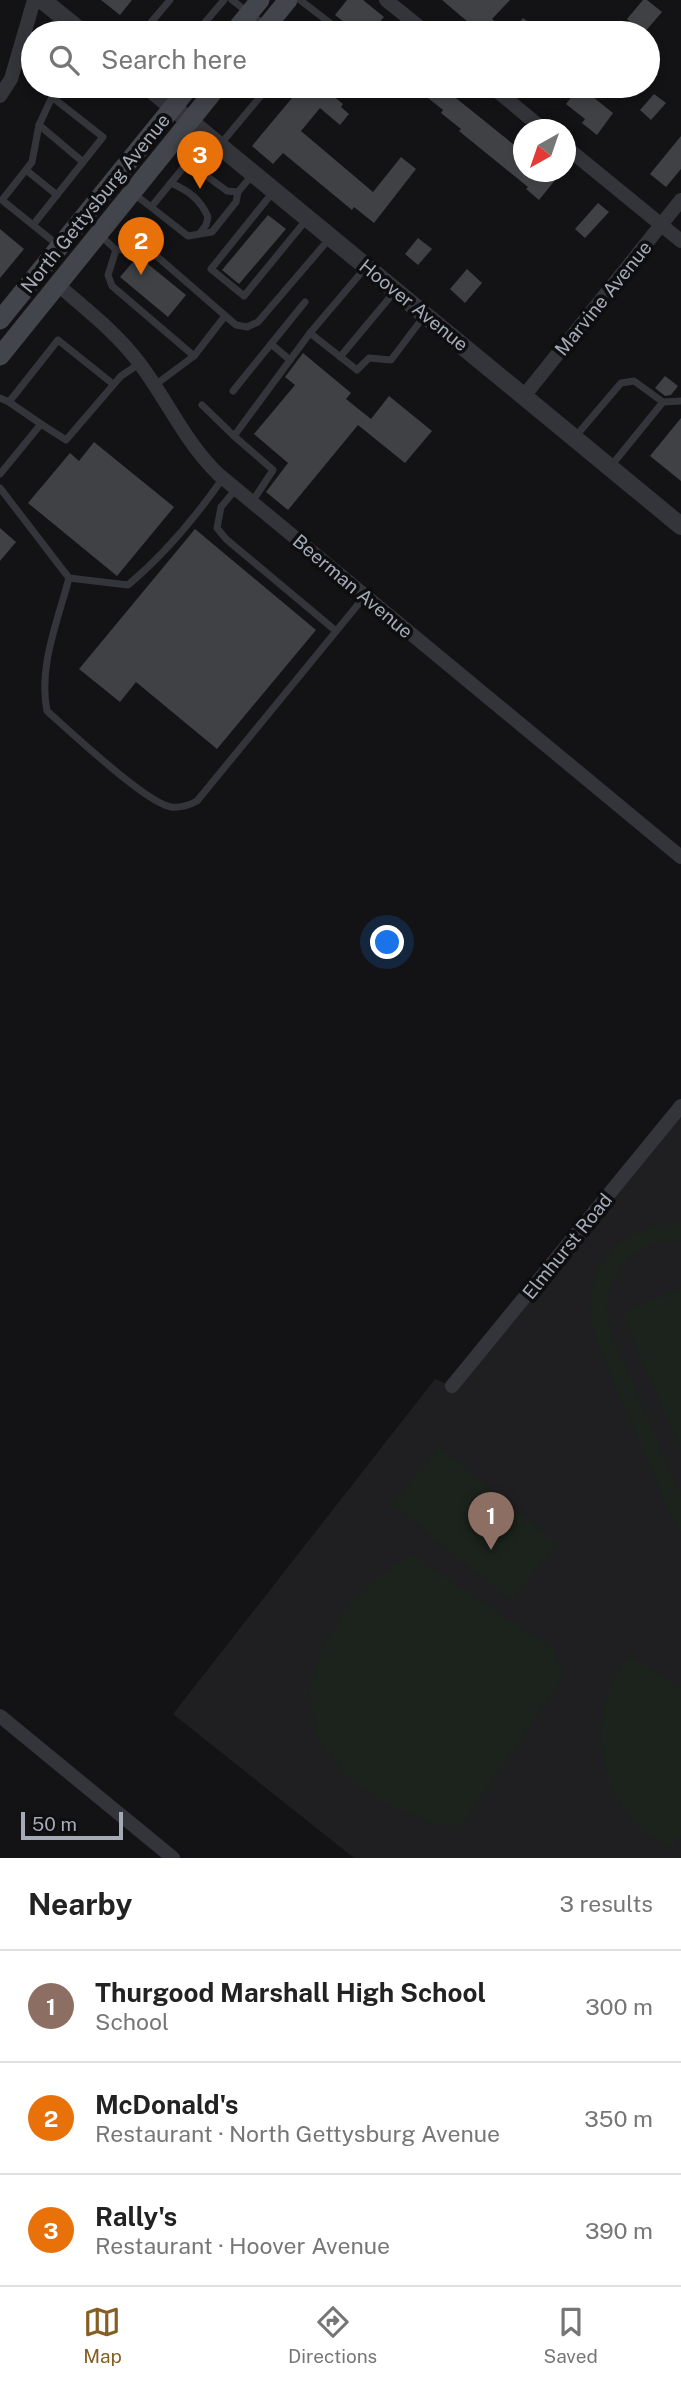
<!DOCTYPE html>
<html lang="en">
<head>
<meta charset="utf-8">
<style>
	body { margin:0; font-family:"Public Sans",sans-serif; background:#f6f6f6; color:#222 }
	.compass { position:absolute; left:513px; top:119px; width:63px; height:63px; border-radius:50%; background:#fff; box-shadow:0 4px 10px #0003; rotate:220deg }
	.scale { position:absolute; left:21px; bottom:18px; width:102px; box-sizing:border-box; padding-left:7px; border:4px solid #a4abb7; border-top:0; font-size:19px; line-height:24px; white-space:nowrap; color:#a4abb7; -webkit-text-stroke:5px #0e0e10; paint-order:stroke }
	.you { position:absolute; left:388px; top:943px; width:24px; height:24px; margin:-18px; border:5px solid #fff; border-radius:50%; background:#1a73e8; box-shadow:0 0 0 10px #1a73e833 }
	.badge { display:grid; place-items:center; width:46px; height:46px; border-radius:50%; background:#855e22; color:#fff; font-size:23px; font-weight:700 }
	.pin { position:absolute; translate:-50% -58px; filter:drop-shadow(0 2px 4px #0008) }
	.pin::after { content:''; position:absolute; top:37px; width:24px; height:21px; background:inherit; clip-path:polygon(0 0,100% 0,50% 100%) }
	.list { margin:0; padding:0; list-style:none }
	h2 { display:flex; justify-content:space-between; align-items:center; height:91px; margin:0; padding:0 28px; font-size:30px }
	h2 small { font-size:23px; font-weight:400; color:#767676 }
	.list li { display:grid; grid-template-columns:46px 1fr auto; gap:21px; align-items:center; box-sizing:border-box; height:112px; padding:0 28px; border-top:2px solid #e0e0e0 }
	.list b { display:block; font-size:26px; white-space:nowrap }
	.list p { margin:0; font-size:23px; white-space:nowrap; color:#767676 }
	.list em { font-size:23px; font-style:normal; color:#767676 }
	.icon { flex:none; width:38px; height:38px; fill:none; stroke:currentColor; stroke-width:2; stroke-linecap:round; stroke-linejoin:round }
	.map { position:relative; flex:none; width:681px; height:1858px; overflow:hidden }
	.search { position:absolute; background:#fff; box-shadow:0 4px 10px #0003; left:21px; right:21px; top:21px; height:77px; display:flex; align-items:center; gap:18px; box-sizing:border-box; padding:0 24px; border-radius:38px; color:#767676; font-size:26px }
	.sheet { height:427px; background:#fff }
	nav { display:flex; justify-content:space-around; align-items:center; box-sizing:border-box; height:98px; border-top:2px solid #e0e0e0; background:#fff; font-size:19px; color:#767676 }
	nav a { display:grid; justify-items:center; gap:4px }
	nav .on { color:#855e22 }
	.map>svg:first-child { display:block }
</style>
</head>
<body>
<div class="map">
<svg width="681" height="1858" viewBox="0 0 681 1858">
	<rect width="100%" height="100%" fill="#131315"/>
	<path fill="#1f1f22" d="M681 1106V1858H354L173 1714 435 1379 452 1386Z"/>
	<g fill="#1b231c">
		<path d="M666 1224H681V1241C627 1238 596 1285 612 1335L681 1496V1533L671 1516 596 1341C577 1284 606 1234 666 1224Z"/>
		<path d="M681 1288V1451L622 1313Z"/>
		<path d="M439 1447 558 1544 511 1601 392 1504Z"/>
		<path d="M411 1555 555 1650 563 1678 460 1828 432 1823 385 1803 347 1777 316 1736 309 1692 321 1650 351 1601 382 1574Z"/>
		<path d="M629 1656 681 1688V1834L672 1848C598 1818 579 1716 629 1656Z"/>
	</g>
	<g fill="#3f4145">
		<path d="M101 0H132L120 15Z"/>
		<path d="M347 0H363L384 17 370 33H358L335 15Z"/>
		<path d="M442 0H510L492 19 509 33H481Z"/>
		<path d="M643 0H647L662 12 644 33 627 19Z"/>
		<path d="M523 18 542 33H511Z"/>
		<path d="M302 86H321L343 104 341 107 349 114 340 125 320 108 301 131 373 192 401 157 416 169 374 223 354 207 352 210 283 153 273 164 252 146Z"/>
		<path d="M413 86H441L523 152V172H546L556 179 539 200 526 189 528 187 459 131 461 129 441 113 443 110Z"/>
		<path d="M580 86 595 95 593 97 613 113 597 135 582 123 585 119 566 104Z"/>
		<path d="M654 94 666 103 651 120 640 110Z"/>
		<path d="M681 136V169L666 187 650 174Z"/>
		<path d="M598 203 609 212 585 238 575 229Z"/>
		<path d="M268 215 286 229 239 284 222 270Z"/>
		<path d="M0 229 24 249 0 278Z"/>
		<path d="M418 238 432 249 418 265 405 254Z"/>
		<path d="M138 256 186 295 168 317 120 277Z"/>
		<path d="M467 269 482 283 465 303 450 289Z"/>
		<path d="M303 353 351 393 346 399 371 419 389 396 432 431 405 463 358 425 288 510 266 492 288 463 254 434 295 385 285 377Z"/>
		<path d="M665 376 678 386 671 395 665 396 655 388Z"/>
		<path d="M681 418V481L650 456Z"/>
		<path d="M94 442 174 507 117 576 28 503 70 453 79 461Z"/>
		<path d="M0 528 16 542 0 561Z"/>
		<path d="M195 529 316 630 217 749 136 682 120 702 79 669Z"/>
	</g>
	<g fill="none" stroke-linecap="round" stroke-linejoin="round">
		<g stroke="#34353b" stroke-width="7">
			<path d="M232 0 275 33"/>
			<path d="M300 0 343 33"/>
			<path d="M142 33 170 0"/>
			<path d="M196 33 224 0"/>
			<path d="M39 125 83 162"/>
			<path d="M219 146 269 86"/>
			<path d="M26 170 57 195"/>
			<path d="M171 183C189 191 200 199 208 217L206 225 200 233"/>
			<path d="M273 192 211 269 244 296 307 219"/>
			<path d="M133 193 188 236 212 232 236 202 238 192 253 174"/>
			<path d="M152 206 183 168 193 166 227 191 238 192"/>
			<path d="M33 225 103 137 52 97"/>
			<path d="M99 234 116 250"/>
			<path d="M59 246 2 200 32 162 39 125 52 97 60 86"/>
			<path d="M116 250 145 246 236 325 247 327 258 322 330 238"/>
			<path d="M116 250 108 275 112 286 194 356"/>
			<path d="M310 333 366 267"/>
			<path d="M271 344 305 302"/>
			<path d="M340 357 396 290"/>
			<path d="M155 385 194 356 225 316"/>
			<path d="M233 391 271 344 290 360"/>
			<path d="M0 398 9 402 41 424 0 474"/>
			<path d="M9 402 58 340 113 384"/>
			<path d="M202 405 234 436"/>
			<path d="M41 424 66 440 121 376 139 364"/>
			<path d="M575 437 621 383 634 381 663 402"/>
			<path d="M611 466 663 402 681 401"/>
			<path d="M0 488 69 578C58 620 38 667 47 711 71 732 145 802 171 807 181 808 188 806 197 801L365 596"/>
			<path d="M236 489 221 507 217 528 226 539 336 631"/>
			<path d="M252 502 273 470 234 436 310 333 357 370 369 358 391 360 425 315"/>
			<path d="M69 578 128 585C165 554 195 518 223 478"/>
		</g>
		<g stroke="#34353b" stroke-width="14">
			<path d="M386 0 427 33"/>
			<path d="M491 86 544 130"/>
			<path d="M0 96 11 79 34 0"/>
			<path d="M566 147 681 241"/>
			<path d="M58 285C87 310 117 333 140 364 167 400 185 442 218 474L681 857"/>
			<path d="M524 396 681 200"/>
			<path d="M452 1386 681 1106"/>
			<path d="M0 1716 173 1858"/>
		</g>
		<g stroke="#34353b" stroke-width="18">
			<path d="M42 0 83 33"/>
			<path d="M147 86 681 526"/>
		</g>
		<g stroke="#42454b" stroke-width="19">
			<path d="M233 33 260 0"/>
			<path d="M261 33 288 0"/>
			<path d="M0 320 190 86"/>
			<path d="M0 356 218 86"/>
		</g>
	</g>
	<g text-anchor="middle" stroke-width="7" stroke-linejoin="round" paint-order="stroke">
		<g font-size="19" fill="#a4abb7" stroke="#0e0e10">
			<text transform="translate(95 203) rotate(-51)" y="7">North Gettysburg Avenue</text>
			<text transform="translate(603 298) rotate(-51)" y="7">Marvine Avenue</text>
			<text transform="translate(414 305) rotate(39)" y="7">Hoover Avenue</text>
			<text transform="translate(353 586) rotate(40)" y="7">Beerman Avenue</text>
			<text transform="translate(567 1246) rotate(-51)" y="7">Elmhurst Road</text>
		</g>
	</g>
</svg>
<svg class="compass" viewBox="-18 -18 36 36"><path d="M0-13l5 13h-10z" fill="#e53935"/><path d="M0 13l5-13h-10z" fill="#767676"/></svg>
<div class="scale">50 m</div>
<div class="you"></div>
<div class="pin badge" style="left:491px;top:1550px;background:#8d6e63">1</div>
<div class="pin badge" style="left:141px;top:275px;background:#e8710a">2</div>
<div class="pin badge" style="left:200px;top:189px;background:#e8710a">3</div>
<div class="search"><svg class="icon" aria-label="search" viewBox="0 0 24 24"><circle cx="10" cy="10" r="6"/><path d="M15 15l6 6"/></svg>Search here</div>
</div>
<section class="sheet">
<h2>Nearby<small>3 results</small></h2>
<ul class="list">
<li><span class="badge" style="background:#8d6e63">1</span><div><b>Thurgood Marshall High School</b><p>School</p></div><em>300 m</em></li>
<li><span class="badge" style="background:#e8710a">2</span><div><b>McDonald's</b><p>Restaurant · North Gettysburg Avenue</p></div><em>350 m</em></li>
<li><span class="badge" style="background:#e8710a">3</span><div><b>Rally's</b><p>Restaurant · Hoover Avenue</p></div><em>390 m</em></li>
</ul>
</section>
<nav>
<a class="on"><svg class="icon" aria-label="map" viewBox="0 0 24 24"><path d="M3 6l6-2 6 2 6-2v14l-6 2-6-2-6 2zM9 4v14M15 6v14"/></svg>Map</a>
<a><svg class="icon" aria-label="directions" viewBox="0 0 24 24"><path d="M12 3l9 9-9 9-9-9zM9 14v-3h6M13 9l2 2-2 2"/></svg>Directions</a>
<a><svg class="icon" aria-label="saved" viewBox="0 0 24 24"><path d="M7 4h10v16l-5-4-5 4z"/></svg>Saved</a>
</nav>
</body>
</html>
